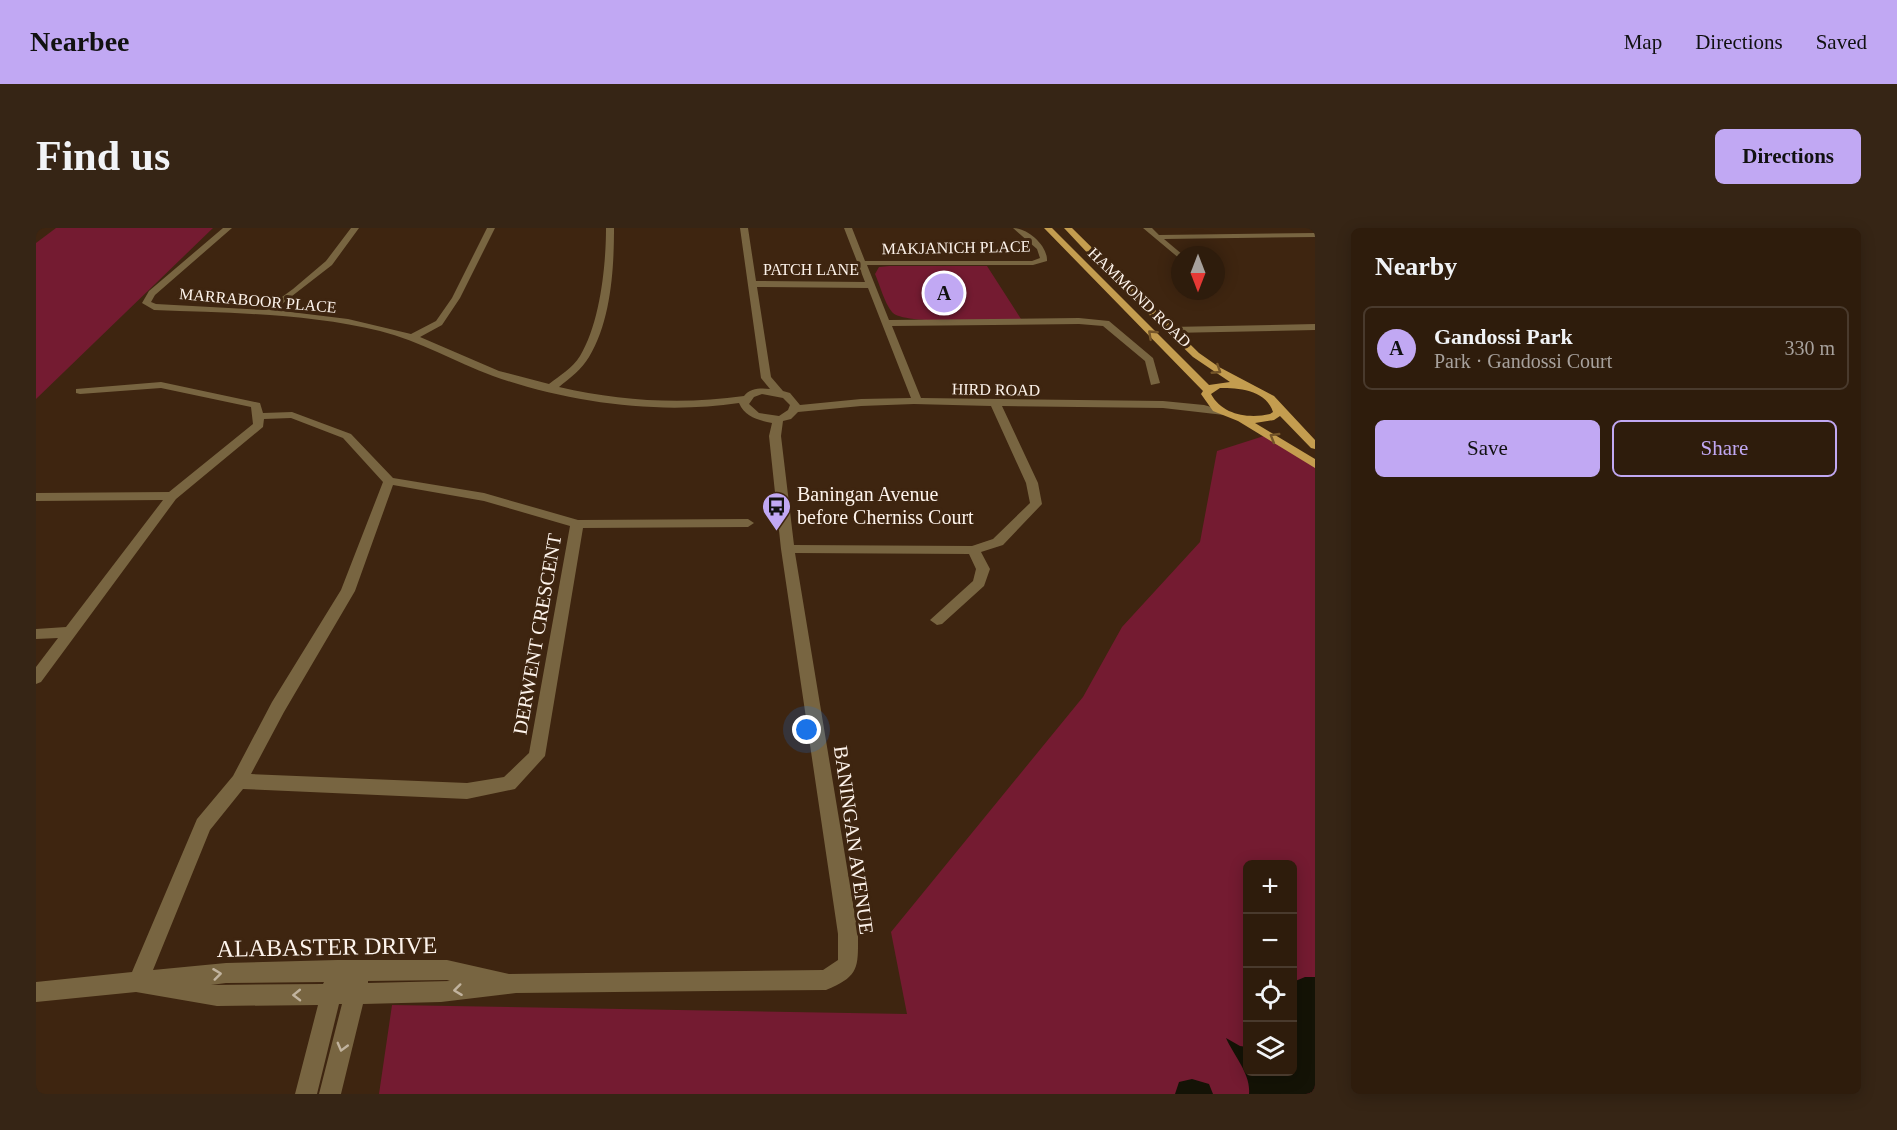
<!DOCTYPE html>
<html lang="en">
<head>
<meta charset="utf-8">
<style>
	body { margin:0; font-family:"Times New Roman",serif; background:#362515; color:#f1f3f6 }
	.controls { position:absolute; right:18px; bottom:18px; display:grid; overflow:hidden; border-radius:9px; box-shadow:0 3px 15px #0003 }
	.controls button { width:54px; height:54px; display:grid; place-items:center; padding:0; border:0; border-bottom:2px solid #493a2d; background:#2e1c0c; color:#f1f3f6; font:30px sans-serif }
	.compass { position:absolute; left:1135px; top:18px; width:54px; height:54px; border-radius:50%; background:#2e1c0c; box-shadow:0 3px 15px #0003; rotate:180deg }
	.you { position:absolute; left:771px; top:502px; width:21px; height:21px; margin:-15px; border:4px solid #fff; border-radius:50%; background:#1a73e8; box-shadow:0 0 0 9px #1a73e833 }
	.badge { display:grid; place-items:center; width:39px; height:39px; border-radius:50%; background:#c1a8f3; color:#111; font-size:20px; font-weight:700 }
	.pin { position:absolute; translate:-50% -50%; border:3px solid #fff; box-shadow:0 2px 6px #0006 }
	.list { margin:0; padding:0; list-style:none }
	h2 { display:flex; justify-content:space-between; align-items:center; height:78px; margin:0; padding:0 24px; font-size:26px }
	h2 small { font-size:20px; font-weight:400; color:#a7a19d }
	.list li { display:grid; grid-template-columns:39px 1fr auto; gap:18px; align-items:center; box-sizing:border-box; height:84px; margin:0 12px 12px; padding:0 12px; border:2px solid #493a2d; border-radius:9px }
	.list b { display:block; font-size:22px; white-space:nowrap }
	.list p { margin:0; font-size:20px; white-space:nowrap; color:#a7a19d }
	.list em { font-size:20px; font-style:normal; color:#a7a19d }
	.actions { display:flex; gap:12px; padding:18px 24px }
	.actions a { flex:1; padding:14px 0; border:2px solid #c1a8f3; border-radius:9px; text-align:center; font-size:21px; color:#c1a8f3 }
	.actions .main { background:#c1a8f3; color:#111 }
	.icon { flex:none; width:33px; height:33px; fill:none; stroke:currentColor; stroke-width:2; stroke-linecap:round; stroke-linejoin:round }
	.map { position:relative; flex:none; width:1279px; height:866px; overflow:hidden; border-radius:9px }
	header { display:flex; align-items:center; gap:36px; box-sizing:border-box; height:84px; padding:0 30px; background:#c1a8f3; color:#111 }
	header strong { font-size:28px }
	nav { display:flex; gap:33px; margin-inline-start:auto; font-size:21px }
	.intro { display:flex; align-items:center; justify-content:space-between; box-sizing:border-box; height:144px; padding:0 36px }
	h1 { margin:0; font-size:42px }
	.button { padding:15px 27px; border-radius:9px; background:#c1a8f3; color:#111; font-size:21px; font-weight:700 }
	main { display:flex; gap:36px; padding:0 36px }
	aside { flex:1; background:#2e1c0c; border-radius:9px; box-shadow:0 3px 15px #0003 }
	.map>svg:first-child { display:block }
</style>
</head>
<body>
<header>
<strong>Nearbee</strong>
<nav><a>Map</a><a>Directions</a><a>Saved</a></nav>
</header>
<div class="intro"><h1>Find us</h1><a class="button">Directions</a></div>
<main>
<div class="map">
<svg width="1279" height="866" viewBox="0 0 1279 866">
	<rect width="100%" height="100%" fill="#3e2510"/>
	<g fill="#741b31" fill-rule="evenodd">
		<path d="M20 0H177L0 171V15Z"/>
		<path d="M853 38H951L985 91C964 91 867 98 856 84 848 74 844 57 839 46L843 39Z"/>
		<path d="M1231 207 1279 237V866H343L356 777 871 786 855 704 1047 469 1086 399 1164 314 1181 223ZM1212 636H1256V844H1212Z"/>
	</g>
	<g fill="#141306">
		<path d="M1269 749H1279V866H1213C1215 846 1198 828 1190 810L1204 818 1211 819 1212 844H1256L1257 754Z"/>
		<path d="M1156 851 1173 856 1177 866H1139L1143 854Z"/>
	</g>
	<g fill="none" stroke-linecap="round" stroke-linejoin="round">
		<g fill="#786541" fill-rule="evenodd">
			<path d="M187 0H196L119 67 115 74 120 76 228 82 257 61 290 33 315 0H323L296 37 238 82 312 91 375 106 400 93 416 70 451 0H459L424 70 406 97 384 109 463 143 513 156C523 148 537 140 544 128 564 95 570 38 570 0H578C578 41 575 93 553 129 546 141 534 150 523 159 584 173 646 177 708 168 714 160 725 160 734 161L725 150 704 0H712L720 53 829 54 808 0H816L829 33H996L1004 30 1001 21 977 0C992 0 1012 18 1011 33L997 37H831L853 92 1043 90 1073 93 1117 130 1124 155 1115 157 1109 133 1067 98 1043 96 856 98 885 170 1127 173 1168 177 1193 184 1188 187 1127 180 966 178 1002 255 1006 276 967 317 945 324 954 341 948 358 906 396 901 397 894 392 937 353 940 341 933 326 759 325 822 706C822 739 824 748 790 762L480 765 405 774 327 776 305 866H283L306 776H303L281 866H259L282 777 181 778 100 764 0 774V754L96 744 161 591 197 548 236 474 305 362 347 254 307 210 255 190 228 191 227 199 140 271 5 454 0 456V439L22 410 0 411V401L30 399 127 272 0 273V265L133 264 217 196 215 179 125 160 44 166 40 165V161L125 154 224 175 227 185 256 184 315 206 357 250 448 265 542 292 712 291 718 295 712 299 547 300 509 528 479 561 431 571 207 561 174 602 117 742 190 735 301 732H411L473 746 787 742 802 732V706L745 321 733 208 736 195C722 192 709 189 703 175 624 187 533 175 457 148 419 134 384 113 344 103 270 85 193 85 118 82L106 75 113 63ZM721 59 832 60 875 170 825 171 764 177 754 165 747 163 735 149ZM726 166 747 170 754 177 752 182 743 188 723 185 713 176 718 169ZM878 176 955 178 990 255 994 275 957 311 936 318 758 317 745 208 747 193 755 191 762 184 825 178ZM357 257 448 273 534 298 493 525 468 549 431 555 215 546 248 484 319 363ZM411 752 414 753 332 755V753ZM288 754 287 756 175 757 190 755Z"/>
			<path d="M1107 0H1116L1123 7 1279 5V9L1128 11 1147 27H1144V31Z"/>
			<path d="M1279 96V102L1134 105 1129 102 1134 99Z"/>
		</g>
		<path fill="#c49d4f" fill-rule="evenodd" d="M1008 0H1016L1173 157 1194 154 1157 129 1074 49 1028 0H1036L1163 125 1183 139 1238 168 1279 212V221L1275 220 1244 188 1238 192 1219 195 1279 231V240L1202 193 1177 183 1165 166 1167 163ZM1184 160C1203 160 1230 162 1237 184L1234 186C1213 191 1186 187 1175 166Z"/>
	</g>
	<defs><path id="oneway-chevron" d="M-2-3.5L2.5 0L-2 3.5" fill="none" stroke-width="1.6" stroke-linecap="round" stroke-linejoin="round" transform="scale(1.5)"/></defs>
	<g stroke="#745529">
		<use href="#oneway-chevron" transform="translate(1116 106) rotate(-137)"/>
		<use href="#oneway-chevron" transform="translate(1181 142) rotate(33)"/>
		<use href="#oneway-chevron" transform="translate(1238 209) rotate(-149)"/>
	</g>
	<g stroke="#c1b39e">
		<use href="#oneway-chevron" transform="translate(181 746) rotate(-7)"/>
		<use href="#oneway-chevron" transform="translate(422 762) rotate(173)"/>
		<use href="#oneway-chevron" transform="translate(261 767) rotate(179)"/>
		<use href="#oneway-chevron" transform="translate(306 819) rotate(105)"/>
	</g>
	<defs>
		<symbol id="bus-pin" viewBox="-11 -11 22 30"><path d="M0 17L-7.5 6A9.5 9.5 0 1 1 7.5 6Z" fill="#c1a8f3" stroke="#3e2510"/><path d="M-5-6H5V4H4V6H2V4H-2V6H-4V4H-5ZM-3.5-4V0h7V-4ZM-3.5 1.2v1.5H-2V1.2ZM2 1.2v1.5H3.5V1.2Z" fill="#111"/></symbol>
	</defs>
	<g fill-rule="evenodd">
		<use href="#bus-pin" x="724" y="262" width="33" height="45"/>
	</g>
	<g text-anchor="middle" stroke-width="6" stroke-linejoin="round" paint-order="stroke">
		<g font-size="16" fill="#fdf3eb" stroke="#3e2510">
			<text transform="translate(920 19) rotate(-1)" y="6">MAKJANICH PLACE</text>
			<text x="775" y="47">PATCH LANE</text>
			<text transform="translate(1104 69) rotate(44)" y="6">HAMMOND ROAD</text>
			<text transform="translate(222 72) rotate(5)" y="6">MARRABOOR PLACE</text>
			<text transform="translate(960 161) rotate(1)" y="6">HIRD ROAD</text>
		</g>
		<g font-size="20" fill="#fdf3eb" stroke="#3e2510" text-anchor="start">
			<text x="761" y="273">Baningan Avenue<tspan x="761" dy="23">before Cherniss Court</tspan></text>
		</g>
		<g font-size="20" fill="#fdf3eb" stroke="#3e2510">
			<text transform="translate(501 406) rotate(-80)" y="7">DERWENT CRESCENT</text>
			<text transform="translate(818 612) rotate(82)" y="7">BANINGAN AVENUE</text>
		</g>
		<g font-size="24" fill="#fdf3eb" stroke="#3e2510">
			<text transform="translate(291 719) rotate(-1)" y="8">ALABASTER DRIVE</text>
		</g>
	</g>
</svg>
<div class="controls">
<button>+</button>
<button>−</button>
<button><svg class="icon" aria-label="locate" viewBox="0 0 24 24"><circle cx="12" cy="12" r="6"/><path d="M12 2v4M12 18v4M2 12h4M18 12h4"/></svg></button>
<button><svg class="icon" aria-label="layers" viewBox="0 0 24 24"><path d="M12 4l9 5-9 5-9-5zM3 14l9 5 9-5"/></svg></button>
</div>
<svg class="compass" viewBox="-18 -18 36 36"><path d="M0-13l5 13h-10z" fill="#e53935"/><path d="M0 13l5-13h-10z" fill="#a7a19d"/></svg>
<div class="you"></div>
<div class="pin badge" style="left:908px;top:65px">A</div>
</div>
<aside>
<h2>Nearby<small></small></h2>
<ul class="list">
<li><span class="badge">A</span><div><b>Gandossi Park</b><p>Park · Gandossi Court</p></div><em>330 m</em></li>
</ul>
<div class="actions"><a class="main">Save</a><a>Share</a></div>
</aside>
</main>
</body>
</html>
